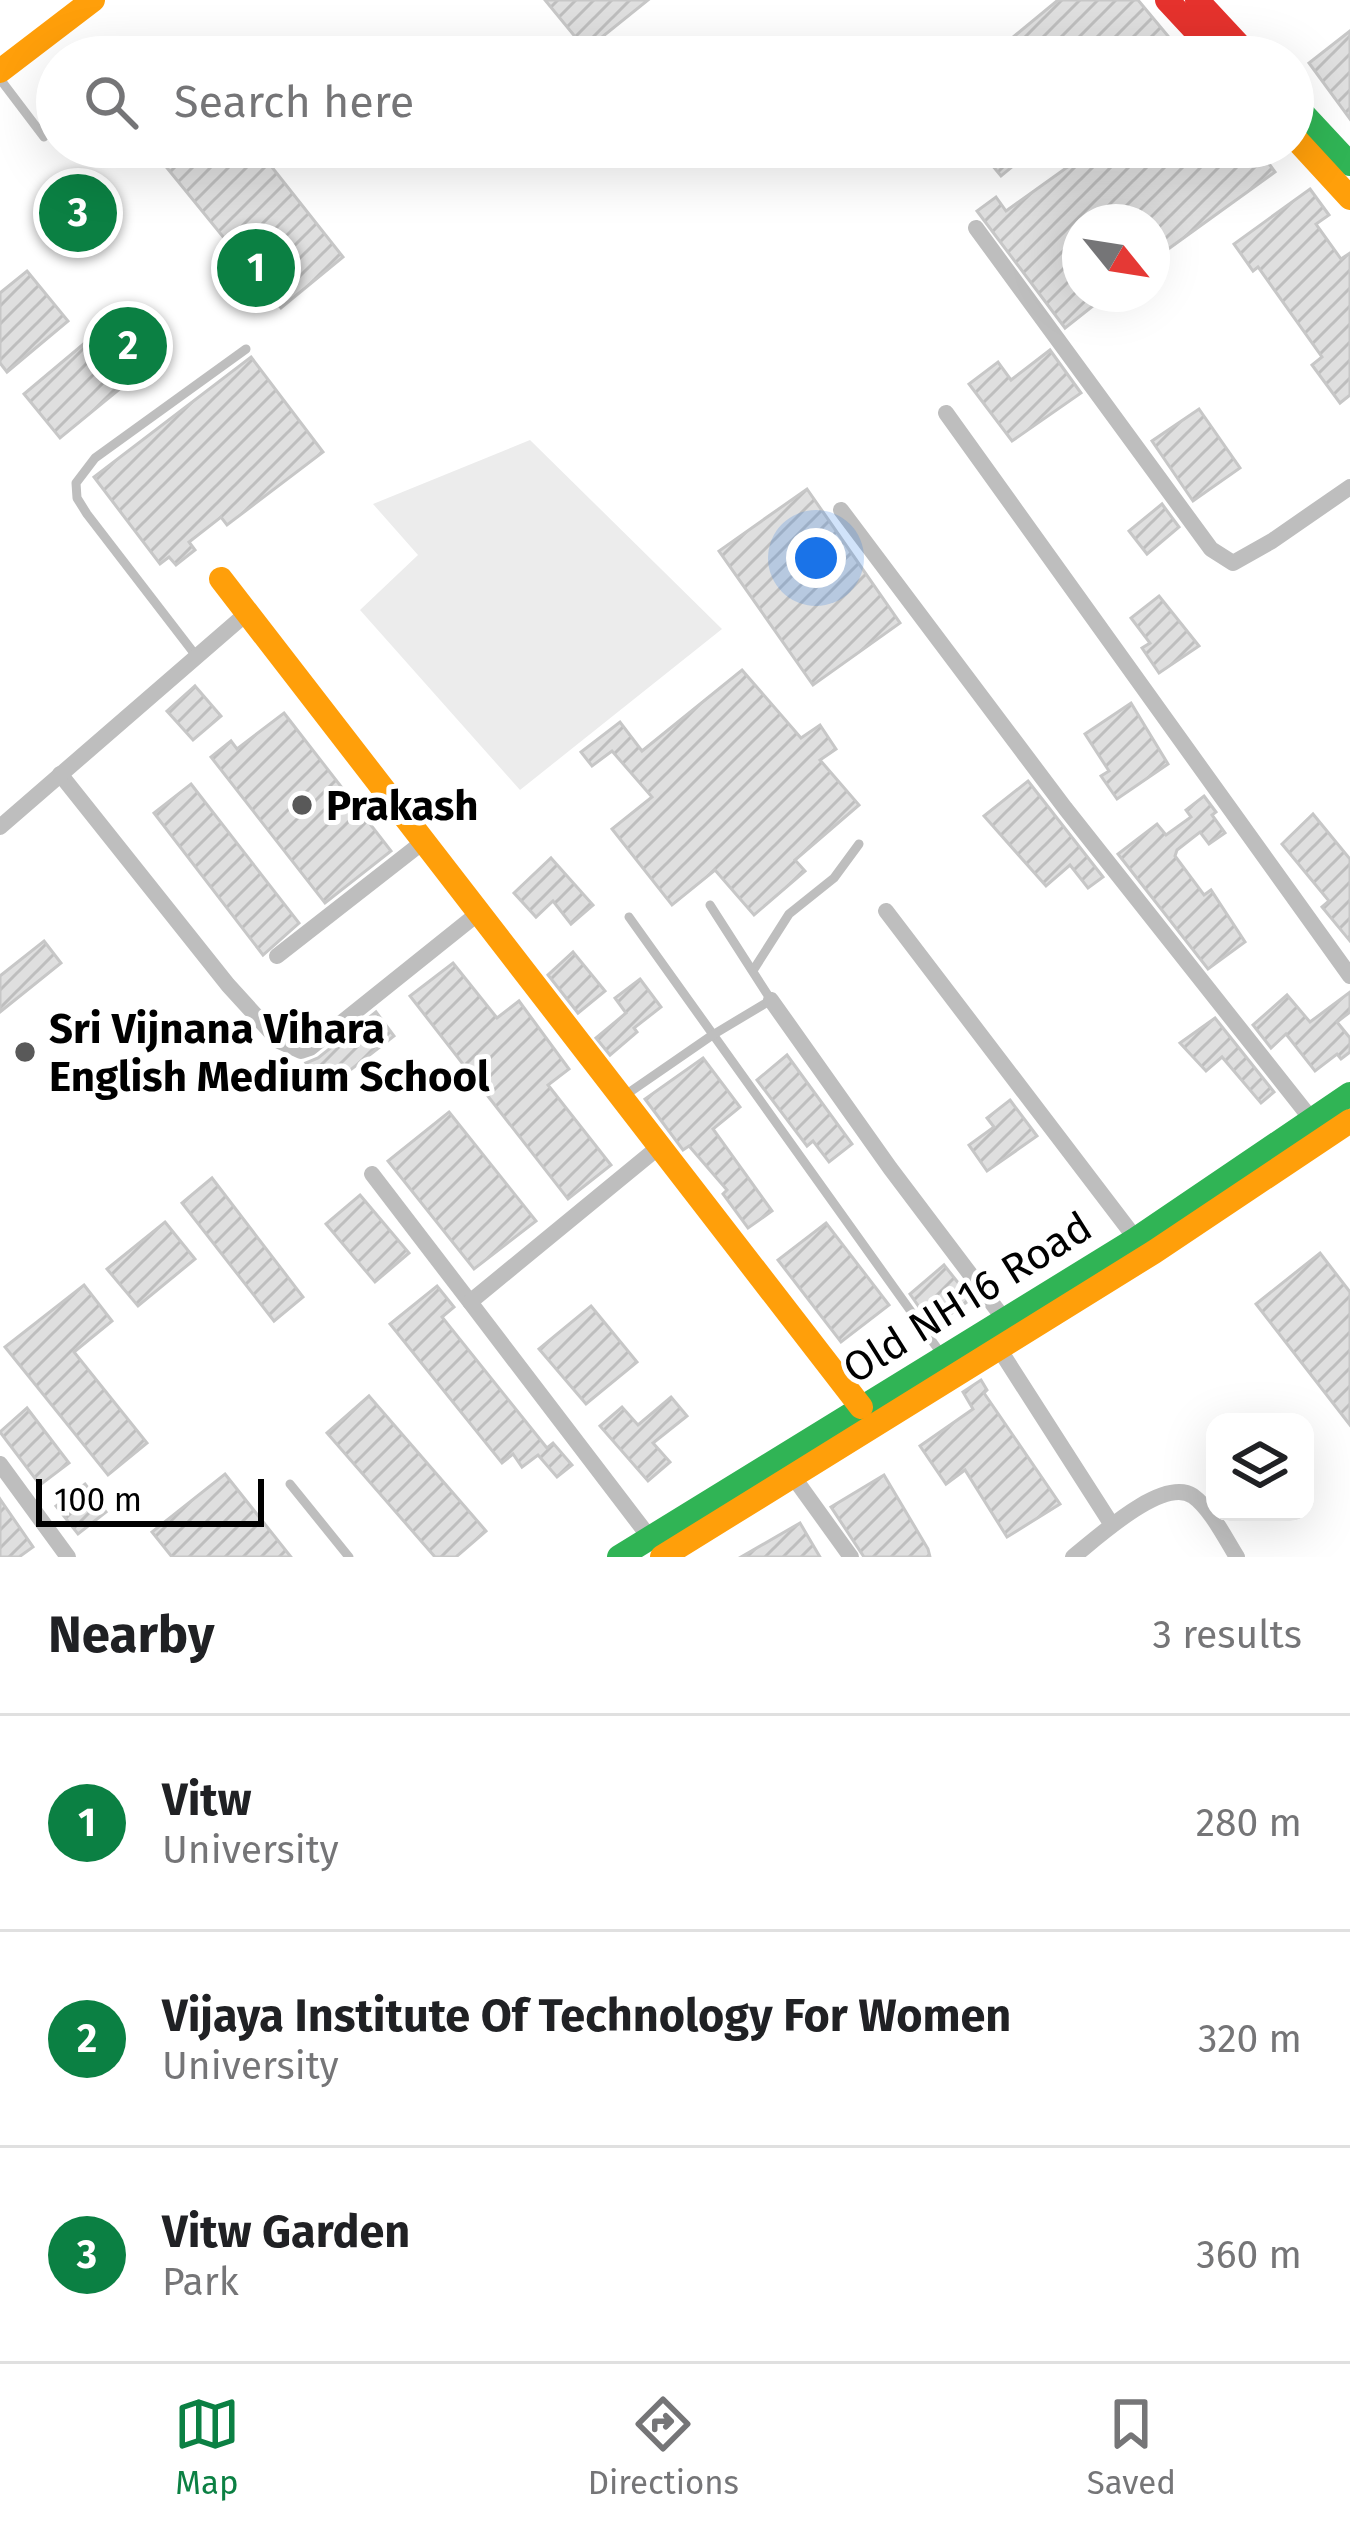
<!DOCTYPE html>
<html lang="en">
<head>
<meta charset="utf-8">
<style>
	body { margin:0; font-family:"Fira Sans",sans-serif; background:#f2f2f2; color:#202124 }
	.controls { position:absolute; right:36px; bottom:36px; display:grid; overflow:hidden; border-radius:24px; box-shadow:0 12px 48px #0002 }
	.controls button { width:108px; height:108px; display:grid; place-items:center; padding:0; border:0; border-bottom:3px solid #e0e0e0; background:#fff; color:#202124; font:60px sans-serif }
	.compass { position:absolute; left:1062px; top:204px; width:108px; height:108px; border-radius:50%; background:#fff; box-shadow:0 12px 48px #0002; rotate:120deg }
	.scale { position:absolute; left:36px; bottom:30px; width:228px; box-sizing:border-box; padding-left:12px; border:6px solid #000; border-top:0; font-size:33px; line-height:42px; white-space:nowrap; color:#000; -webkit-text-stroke:9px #fff; paint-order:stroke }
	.you { position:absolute; left:816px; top:558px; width:42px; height:42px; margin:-30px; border:9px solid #fff; border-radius:50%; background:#1a73e8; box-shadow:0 0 0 18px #1a73e833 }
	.badge { display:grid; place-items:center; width:78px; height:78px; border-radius:50%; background:#0b8043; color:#fff; font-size:39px; font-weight:700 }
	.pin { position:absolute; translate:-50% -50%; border:6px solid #fff; box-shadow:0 3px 12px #0006 }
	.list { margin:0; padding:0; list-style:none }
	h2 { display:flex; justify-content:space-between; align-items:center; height:156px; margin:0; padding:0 48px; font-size:51px }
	h2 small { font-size:39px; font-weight:400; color:#757577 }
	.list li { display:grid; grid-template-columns:78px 1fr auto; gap:36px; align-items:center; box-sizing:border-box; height:216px; padding:0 48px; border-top:3px solid #e0e0e0 }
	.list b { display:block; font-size:45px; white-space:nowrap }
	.list p { margin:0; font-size:39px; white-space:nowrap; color:#757577 }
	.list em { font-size:39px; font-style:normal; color:#757577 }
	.icon { flex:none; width:66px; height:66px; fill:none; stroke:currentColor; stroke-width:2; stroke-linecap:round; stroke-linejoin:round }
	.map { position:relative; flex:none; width:1350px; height:1557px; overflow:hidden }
	.search { position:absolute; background:#fff; box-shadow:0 12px 48px #0002; left:36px; right:36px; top:36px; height:132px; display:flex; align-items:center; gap:30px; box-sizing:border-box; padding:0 42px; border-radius:66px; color:#757577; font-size:45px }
	.sheet { height:804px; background:#fff }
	nav { display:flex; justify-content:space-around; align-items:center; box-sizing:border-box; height:168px; border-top:3px solid #e0e0e0; background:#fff; font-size:33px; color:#757577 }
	nav a { display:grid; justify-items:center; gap:6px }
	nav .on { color:#0b8043 }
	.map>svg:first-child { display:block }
</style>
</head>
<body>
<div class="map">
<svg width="1350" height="1557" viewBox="0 0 1350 1557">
	<defs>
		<pattern id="building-hatch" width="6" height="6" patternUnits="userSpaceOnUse" patternTransform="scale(3)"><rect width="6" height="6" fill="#dfdfdf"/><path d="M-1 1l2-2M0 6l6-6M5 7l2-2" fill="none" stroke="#bebebe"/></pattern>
	</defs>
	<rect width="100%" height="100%" fill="#fff"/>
	<path fill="#ececec" d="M530 440 722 629 520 790 360 610 418 555 373 504Z"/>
	<g fill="url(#building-hatch)" stroke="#c7c7c7" stroke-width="3">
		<path d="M545 0H648L586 50Z"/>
		<path d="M1058 0H1138L1168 36 1143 57H989Z"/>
		<path d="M1350 31V119L1309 63Z"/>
		<path d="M150 147H256L343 257 281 308Z"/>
		<path d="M977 147H1047L1030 161 1025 156 1001 176Z"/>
		<path d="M1087 147H1153L1160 157 1174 147H1257L1275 172 1164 252 1152 234V222H1080V294H1108L1065 328 977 211 996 197 1006 211 1090 151Z"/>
		<path d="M1310 189 1329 215 1316 224 1341 259 1350 253V395L1340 403 1312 365 1322 357 1258 267 1253 271 1234 244Z"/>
		<path d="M27 271 68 321 7 372 0 363V293Z"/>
		<path d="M86 342 122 387 60 438 24 394Z"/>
		<path d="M1050 350 1081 393 1012 441 969 384 998 362 1011 380Z"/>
		<path d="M251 357 323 452 227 525 221 517 189 542 195 550 176 565 169 557 160 564 94 477Z"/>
		<path d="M1199 409 1240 468 1193 501 1152 441Z"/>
		<path d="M807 489 900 623 813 685 719 551Z"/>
		<path d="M1162 504 1179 527 1147 554 1129 531Z"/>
		<path d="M1159 596 1199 646 1159 673 1142 648 1150 643 1131 618Z"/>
		<path d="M742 670 801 738 820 725 836 749 820 760 859 805 795 860 805 871 754 915 715 870 672 905 612 829 652 797 612 751 592 766 581 752 620 722 642 751Z"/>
		<path d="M195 686 221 716 193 740 167 711Z"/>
		<path d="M1131 703 1168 764 1117 799 1101 776 1109 771 1085 734Z"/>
		<path d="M284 713 391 851 325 903 211 757 231 741 237 749Z"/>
		<path d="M1028 781 1103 877 1088 888 1070 865 1046 886 984 816Z"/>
		<path d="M191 784 299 923 263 955 154 813Z"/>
		<path d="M1204 796 1216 812 1212 815 1225 833 1209 844 1200 832 1177 850 1175 856 1204 895 1211 890 1245 942 1208 969 1118 854 1157 824 1166 835 1191 817 1186 810Z"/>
		<path d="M1313 814 1350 859V941L1322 907 1329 901 1282 844Z"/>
		<path d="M551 858 593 905 571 924 553 901 536 917 514 893Z"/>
		<path d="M44 941 61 963 0 1012V976Z"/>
		<path d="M573 952 605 991 578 1013 548 975Z"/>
		<path d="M453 963 497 1018 519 1001 569 1069 548 1085 611 1165 568 1199 410 996Z"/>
		<path d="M640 979 661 1007 634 1028 637 1032 610 1055 596 1038 626 1013 615 998Z"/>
		<path d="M1350 992V1012L1337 1022 1350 1038V1052L1341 1059 1337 1054 1315 1071 1286 1034 1271 1048 1253 1025 1287 995 1310 1022Z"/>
		<path d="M376 1012 394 1036 326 1089 306 1063 318 1058Z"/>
		<path d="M1215 1018 1274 1092 1261 1103 1222 1057 1206 1071 1180 1043Z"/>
		<path d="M787 1055 852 1144 829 1162 813 1141 807 1146 757 1080Z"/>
		<path d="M703 1058 740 1107 713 1129 772 1211 748 1228 723 1194 727 1190 689 1146 683 1150 645 1099Z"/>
		<path d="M1010 1100 1037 1136 987 1171 969 1145 994 1127 987 1118Z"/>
		<path d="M449 1112 536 1221 474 1269 388 1161Z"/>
		<path d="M212 1178 303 1297 274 1321 182 1203Z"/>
		<path d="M360 1195 409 1253 375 1282 326 1224Z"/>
		<path d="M165 1222 195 1259 138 1306 107 1269Z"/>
		<path d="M826 1223 889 1305 841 1342 778 1260Z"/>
		<path d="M1320 1253 1350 1292V1425L1256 1304Z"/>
		<path d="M944 1265 971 1299 933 1327 910 1294Z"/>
		<path d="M84 1285 112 1321 74 1352 147 1443 108 1475 5 1347Z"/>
		<path d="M437 1286 454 1307 442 1317 547 1448 553 1443 572 1465 557 1477 538 1455 522 1467 513 1454 502 1463 390 1324Z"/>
		<path d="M591 1306 637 1362 586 1404 539 1349Z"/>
		<path d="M981 1380 987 1390 984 1393 1060 1504 1007 1537 965 1470 946 1484 920 1446 973 1409 963 1392Z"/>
		<path d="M369 1396 486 1531 456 1557H435L327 1433Z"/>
		<path d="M671 1397 687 1416 653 1443 670 1462 648 1481 600 1426 622 1407 638 1425Z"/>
		<path d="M27 1408 69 1463 40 1485 0 1432Z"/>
		<path d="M225 1474 291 1557H172L152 1532Z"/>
		<path d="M884 1475 928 1549 930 1557H864L831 1507Z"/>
		<path d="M85 1484 106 1512 78 1534 56 1506Z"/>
		<path d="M0 1499 33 1547 19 1557H0Z"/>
		<path d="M800 1523 820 1557H741Z"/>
	</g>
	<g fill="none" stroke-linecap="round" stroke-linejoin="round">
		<g stroke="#bebebe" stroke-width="9">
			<path d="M0 79 44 137"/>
			<path d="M197 657 87 514 77 498 76 483 95 458 246 349"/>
			<path d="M629 917 940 1352"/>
			<path d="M754 969 789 914 834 878 859 844"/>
			<path d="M624 1096 711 1036 771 1000 710 905"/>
			<path d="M290 1484 349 1557"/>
		</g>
		<g stroke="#bebebe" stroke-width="16">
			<path d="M976 228 1211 549 1233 563 1272 541 1350 487"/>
			<path d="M946 413 1350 976"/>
			<path d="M841 510 1065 808 1312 1120"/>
			<path d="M60 774 228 985 279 1041 301 1051 310 1048 481 911"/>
			<path d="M0 827 247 613"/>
			<path d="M886 911 1136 1239"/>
			<path d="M277 956 423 842"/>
			<path d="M771 1000 890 1168 1004 1319"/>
			<path d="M372 1174 470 1302"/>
			<path d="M996 1344 1112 1525"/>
			<path d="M0 1464 68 1557"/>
			<path d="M792 1475 851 1557"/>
			<path d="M650 1538 470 1302 660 1146"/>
			<path d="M1073 1557C1097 1538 1163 1476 1193 1496 1211 1509 1225 1538 1237 1557"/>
		</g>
		<g stroke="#30b455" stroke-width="24">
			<path d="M1293 103 1350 164"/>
			<path d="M619 1557 1136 1239 1350 1094"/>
		</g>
		<g stroke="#ff9f0a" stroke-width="24">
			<path d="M0 71 93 0"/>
			<path d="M1293 136 1350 198"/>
			<path d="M221 579 861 1407"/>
			<path d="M662 1557 1154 1252 1350 1121"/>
		</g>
		<g stroke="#e5322d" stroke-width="24">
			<path d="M1167 0 1220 57"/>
			<path d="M1197 0 1250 57"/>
		</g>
	</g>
	<g fill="#595959" stroke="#fff" stroke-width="4.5">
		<circle cx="302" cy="805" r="12"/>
		<circle cx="25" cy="1052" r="12"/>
	</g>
	<g text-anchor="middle" stroke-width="10" stroke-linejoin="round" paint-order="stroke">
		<g font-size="42" font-weight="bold" fill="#000" stroke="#fff" text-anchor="start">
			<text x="326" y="820">Prakash</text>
			<text x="49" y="1043">Sri Vijnana Vihara<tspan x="49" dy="48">English Medium School</tspan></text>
		</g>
		<g font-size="42" fill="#000" stroke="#fff">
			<text transform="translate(967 1297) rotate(-32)" y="15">Old NH16 Road</text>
		</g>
	</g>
</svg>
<div class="controls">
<button><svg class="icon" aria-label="layers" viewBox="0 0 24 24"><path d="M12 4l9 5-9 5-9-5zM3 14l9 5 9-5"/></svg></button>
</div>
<svg class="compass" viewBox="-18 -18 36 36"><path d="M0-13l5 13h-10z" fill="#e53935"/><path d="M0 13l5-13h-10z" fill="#757577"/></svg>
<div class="scale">100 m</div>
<div class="you"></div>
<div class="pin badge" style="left:256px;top:268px">1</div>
<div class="pin badge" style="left:128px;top:346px">2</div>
<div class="pin badge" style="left:78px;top:213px">3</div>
<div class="search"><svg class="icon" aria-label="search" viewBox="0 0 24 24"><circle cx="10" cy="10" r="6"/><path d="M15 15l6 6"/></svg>Search here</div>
</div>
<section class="sheet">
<h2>Nearby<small>3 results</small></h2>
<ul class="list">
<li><span class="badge">1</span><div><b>Vitw</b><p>University</p></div><em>280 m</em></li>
<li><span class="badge">2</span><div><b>Vijaya Institute Of Technology For Women</b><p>University</p></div><em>320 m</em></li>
<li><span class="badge">3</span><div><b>Vitw Garden</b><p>Park</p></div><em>360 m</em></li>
</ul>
</section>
<nav>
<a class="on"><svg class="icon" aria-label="map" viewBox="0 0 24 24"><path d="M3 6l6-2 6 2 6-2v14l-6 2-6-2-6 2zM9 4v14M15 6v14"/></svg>Map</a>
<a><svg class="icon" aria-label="directions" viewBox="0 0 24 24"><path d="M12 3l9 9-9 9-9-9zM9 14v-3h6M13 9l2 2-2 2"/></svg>Directions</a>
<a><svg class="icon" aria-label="saved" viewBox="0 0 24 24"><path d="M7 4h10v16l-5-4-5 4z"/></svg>Saved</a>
</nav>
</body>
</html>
